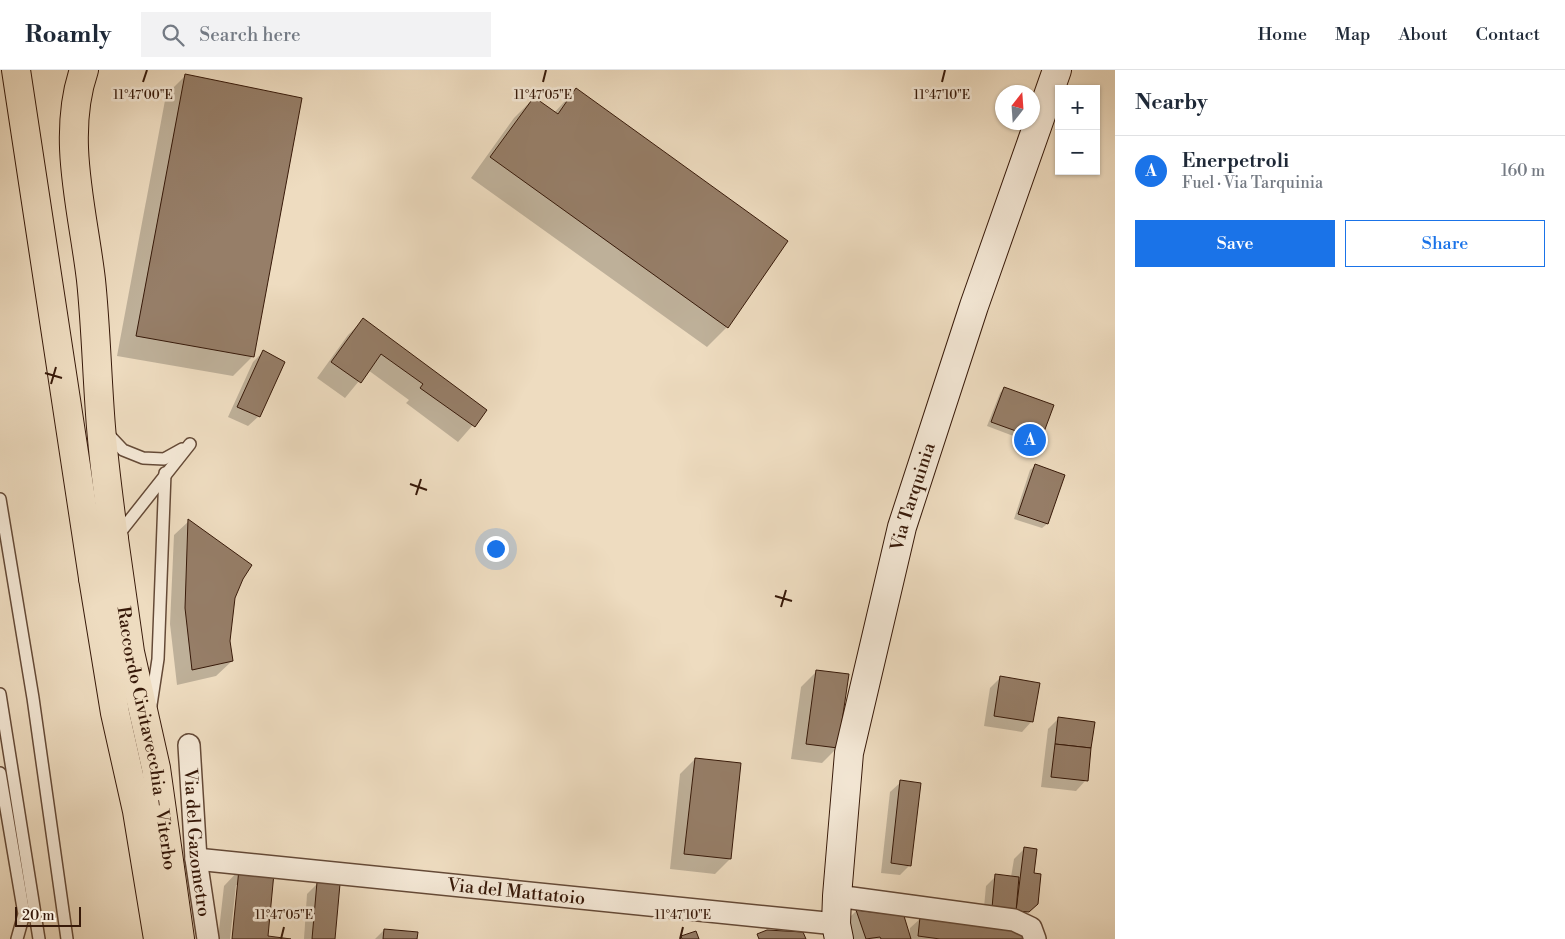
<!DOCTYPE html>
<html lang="en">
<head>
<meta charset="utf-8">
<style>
	body { margin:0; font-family:"Libre Bodoni",serif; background:#f2f2f3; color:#1f2937 }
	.controls { position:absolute; right:15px; top:15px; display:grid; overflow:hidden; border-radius:0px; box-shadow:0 1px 4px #0004 }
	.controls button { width:45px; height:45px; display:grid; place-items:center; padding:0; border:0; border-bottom:1px solid #e0e1e3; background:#fff; color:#1f2937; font:25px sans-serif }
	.compass { position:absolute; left:995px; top:15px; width:45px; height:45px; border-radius:50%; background:#fff; box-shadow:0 1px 4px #0004; rotate:17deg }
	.scale { position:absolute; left:15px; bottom:12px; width:66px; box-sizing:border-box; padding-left:5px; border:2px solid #371909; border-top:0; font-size:14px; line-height:18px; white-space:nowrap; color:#371909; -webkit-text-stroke:4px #f4e8d6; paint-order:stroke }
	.you { position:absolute; left:495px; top:478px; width:18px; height:18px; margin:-12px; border:4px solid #fff; border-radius:50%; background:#1a73e8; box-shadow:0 0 0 8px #1a73e833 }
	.badge { display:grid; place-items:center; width:32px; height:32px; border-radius:50%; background:#1a73e8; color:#fff; font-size:16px; font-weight:700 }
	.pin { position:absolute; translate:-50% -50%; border:2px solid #fff; box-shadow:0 1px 5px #0006 }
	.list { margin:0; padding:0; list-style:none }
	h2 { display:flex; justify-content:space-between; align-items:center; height:65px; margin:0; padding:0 20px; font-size:21px }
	h2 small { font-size:16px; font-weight:400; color:#747a83 }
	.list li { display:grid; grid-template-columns:32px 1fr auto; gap:15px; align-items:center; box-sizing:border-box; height:70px; padding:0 20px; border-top:1px solid #e0e1e3 }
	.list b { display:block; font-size:19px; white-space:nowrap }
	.list p { margin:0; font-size:16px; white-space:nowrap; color:#747a83 }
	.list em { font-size:16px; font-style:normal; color:#747a83 }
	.actions { display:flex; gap:10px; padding:15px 20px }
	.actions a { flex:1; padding:11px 0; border:1px solid #1a73e8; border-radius:0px; text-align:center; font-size:18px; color:#1a73e8 }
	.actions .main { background:#1a73e8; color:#fff }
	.icon { flex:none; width:28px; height:28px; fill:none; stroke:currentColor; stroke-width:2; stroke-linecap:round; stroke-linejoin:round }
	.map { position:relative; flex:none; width:1115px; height:869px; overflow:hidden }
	header { display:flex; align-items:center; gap:30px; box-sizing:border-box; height:70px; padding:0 25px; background:#fff; border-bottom:1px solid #e0e1e3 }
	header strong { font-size:24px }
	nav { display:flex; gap:28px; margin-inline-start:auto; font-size:18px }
	.search { width:350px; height:45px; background:#f2f2f3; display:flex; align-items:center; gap:12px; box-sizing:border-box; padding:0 18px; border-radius:0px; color:#747a83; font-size:19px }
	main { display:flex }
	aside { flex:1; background:#fff }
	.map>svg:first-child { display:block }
</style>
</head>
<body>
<header>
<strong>Roamly</strong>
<div class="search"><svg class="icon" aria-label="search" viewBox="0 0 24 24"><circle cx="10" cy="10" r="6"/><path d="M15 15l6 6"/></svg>Search here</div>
<nav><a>Home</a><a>Map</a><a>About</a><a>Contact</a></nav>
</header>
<main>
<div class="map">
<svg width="1115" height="869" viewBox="0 0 1115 869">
	<rect width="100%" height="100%" fill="#eedcc0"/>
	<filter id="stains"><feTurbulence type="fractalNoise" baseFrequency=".004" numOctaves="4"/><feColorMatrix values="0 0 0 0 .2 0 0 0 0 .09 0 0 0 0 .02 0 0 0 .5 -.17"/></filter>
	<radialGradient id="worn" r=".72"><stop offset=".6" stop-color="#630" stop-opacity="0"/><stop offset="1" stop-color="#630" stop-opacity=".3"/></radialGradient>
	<g fill="#0003">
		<path d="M186 5 253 286 233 306 117 286 166 25Z"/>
		<path d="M576 19 787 172 727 257 707 277 471 108 514 48 534 28 554 43Z"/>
		<path d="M363 250 486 340 458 372 406 333 409 330 368 300 345 328 317 308 348 265Z"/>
		<path d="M263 282 259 346 248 356 228 347 253 292Z"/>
		<path d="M1004 318 1040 369 1035 374 987 356 1000 323Z"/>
		<path d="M1035 396 1047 454 1042 458 1014 449 1030 400Z"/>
		<path d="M189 451 242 508 234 528 229 571 232 591 216 606 177 615 170 554 174 465Z"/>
		<path d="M817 601 837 678 822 693 791 689 801 617Z"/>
		<path d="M1000 608 1032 651 1022 662 984 656 990 618Z"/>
		<path d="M1058 649 1086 710 1076 721 1041 717 1048 659Z"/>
		<path d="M695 689 730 789 715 804 670 799 680 704Z"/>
		<path d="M901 712 910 795 900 805 881 803 890 722Z"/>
		<path d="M1024 779 1033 804 1036 833 1018 852 983 848 986 816 996 806 1011 807 1014 789Z"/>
		<path d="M239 800 266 868 279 869H233L238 815H236L230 869H218L224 816Z"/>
		<path d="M318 813 334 869H304L307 824Z"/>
		<path d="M856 841 903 847 909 869 910 858 921 848 1022 869H852L846 851Z"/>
		<path d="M384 860 416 869H375Z"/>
	</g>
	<g fill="#967e68" stroke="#371909">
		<path d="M185 4 302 28 254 287 136 266Z"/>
		<path d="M576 18 788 171 728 258 490 87 534 27 558 44Z"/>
		<path d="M363 248 487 340 475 357 420 318 423 314 381 284 361 313 331 292Z"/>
		<path d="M263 280 285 292 260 347 237 337Z"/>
		<path d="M1004 317 1054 335 1041 370 991 352Z"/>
		<path d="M1035 394 1065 405 1048 454 1018 444Z"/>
		<path d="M188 449 252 495 243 509 235 528 230 571 233 591 192 600 185 538Z"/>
		<path d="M816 600 849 604 838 678 806 674Z"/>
		<path d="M1000 606 1040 613 1033 652 994 646Z"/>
		<path d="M1058 647 1095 652 1091 678 1055 674Z"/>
		<path d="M1055 674 1091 678 1088 711 1051 707Z"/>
		<path d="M695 688 741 693 731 789 684 784Z"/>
		<path d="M900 710 921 713 911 796 891 793Z"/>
		<path d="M1024 777 1037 779 1034 803 1041 804 1038 834 1029 842 1016 841Z"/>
		<path d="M239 799 274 803 268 866 291 869H232Z"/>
		<path d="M995 804 1019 807 1016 841 992 838Z"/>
		<path d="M317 812 340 814 335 869H312Z"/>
		<path d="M856 840 904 846 911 869H881L880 867 866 869Z"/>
		<path d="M920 847 1020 860 1024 869H940L918 866Z"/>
		<path d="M384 859 418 862 417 869H383Z"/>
		<path d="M767 860 803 862 806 869H759L757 864Z"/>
		<path d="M696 861 699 869H682L681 866Z"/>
	</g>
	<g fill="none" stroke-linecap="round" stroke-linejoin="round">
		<defs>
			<g id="service">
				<path d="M107 363 123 380 143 388 164 389 182 379"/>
				<path d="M0 429 33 628 67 869"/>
				<path d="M118 465 190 374"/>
				<path d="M0 624 39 869"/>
				<path d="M151 635 158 589 165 403"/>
				<path d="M0 703 24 844 17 869"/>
			</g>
			<g id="minor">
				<path id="s1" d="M189 675 196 789 208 869"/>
				<path id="s2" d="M196 789 836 854"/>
				<path d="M837 826 1014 850 1031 858 1035 869"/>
			</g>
			<g id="secondary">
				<path id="s3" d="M839 869 836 854 837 826 849 683 902 457 974 236 1057 0"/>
			</g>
			<g id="primary">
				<path id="s4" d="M114 469 130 582 156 698 180 869"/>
				<path d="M93 508 115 643 137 741 158 869"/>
			</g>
			<g id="trunk">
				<path d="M16 0 93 508"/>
				<path d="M84 0C61 67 83 141 91 210 96 258 97 308 101 357 104 394 109 432 114 469"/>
			</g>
		</defs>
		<use href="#service" stroke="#654a37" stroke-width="14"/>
		<use href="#minor" stroke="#654a37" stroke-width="24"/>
		<use href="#secondary" stroke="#371909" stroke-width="30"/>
		<use href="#primary" stroke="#371909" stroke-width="30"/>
		<use href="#trunk" stroke="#371909" stroke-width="30"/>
		<use href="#service" stroke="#f4e8d6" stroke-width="11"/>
		<use href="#minor" stroke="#f4e8d6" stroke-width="21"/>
		<use href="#secondary" stroke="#f4e8d6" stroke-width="28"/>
		<use href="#primary" stroke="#eedcc0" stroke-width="28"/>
		<use href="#trunk" stroke="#eedcc0" stroke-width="28"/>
	</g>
	<path fill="none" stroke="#371909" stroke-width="2" d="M143 12 147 0M543 12 546 0M942 12 945 0M45 303 62 308M51 314 56 297M410 414 427 420M416 425 421 409M775 526 792 531M781 537 786 520M281 869 284 857M680 869 683 857"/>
	<g text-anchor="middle" stroke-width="5" stroke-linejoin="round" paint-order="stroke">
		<g font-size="18" fill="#371909" stroke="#f4e8d6">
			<text dy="6" stroke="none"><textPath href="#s3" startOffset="451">Via Tarquinia</textPath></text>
			<text dy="6" stroke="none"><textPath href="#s4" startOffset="202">Raccordo Civitavecchia - Viterbo</textPath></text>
			<text dy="6" stroke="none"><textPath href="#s1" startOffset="98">Via del Gazometro</textPath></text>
			<text dy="6" stroke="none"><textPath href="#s2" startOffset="322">Via del Mattatoio</textPath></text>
		</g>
	</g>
	<g font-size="12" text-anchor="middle" fill="#371909" stroke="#f4e8d6" stroke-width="5" stroke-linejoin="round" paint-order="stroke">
		<text x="143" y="29">11°47'00"E</text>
		<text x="543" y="29">11°47'05"E</text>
		<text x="942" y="29">11°47'10"E</text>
		<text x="284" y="849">11°47'05"E</text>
		<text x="683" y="849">11°47'10"E</text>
	</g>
	<rect width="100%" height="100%" filter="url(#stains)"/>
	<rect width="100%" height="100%" fill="url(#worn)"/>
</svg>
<div class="controls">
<button>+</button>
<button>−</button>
</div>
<svg class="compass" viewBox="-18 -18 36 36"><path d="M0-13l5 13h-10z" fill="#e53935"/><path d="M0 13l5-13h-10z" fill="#747a83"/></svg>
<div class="scale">20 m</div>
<div class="you"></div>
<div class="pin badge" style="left:1030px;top:370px">A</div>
</div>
<aside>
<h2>Nearby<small></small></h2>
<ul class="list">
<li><span class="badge">A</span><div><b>Enerpetroli</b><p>Fuel · Via Tarquinia</p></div><em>160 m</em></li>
</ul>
<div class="actions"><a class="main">Save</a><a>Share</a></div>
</aside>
</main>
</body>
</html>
